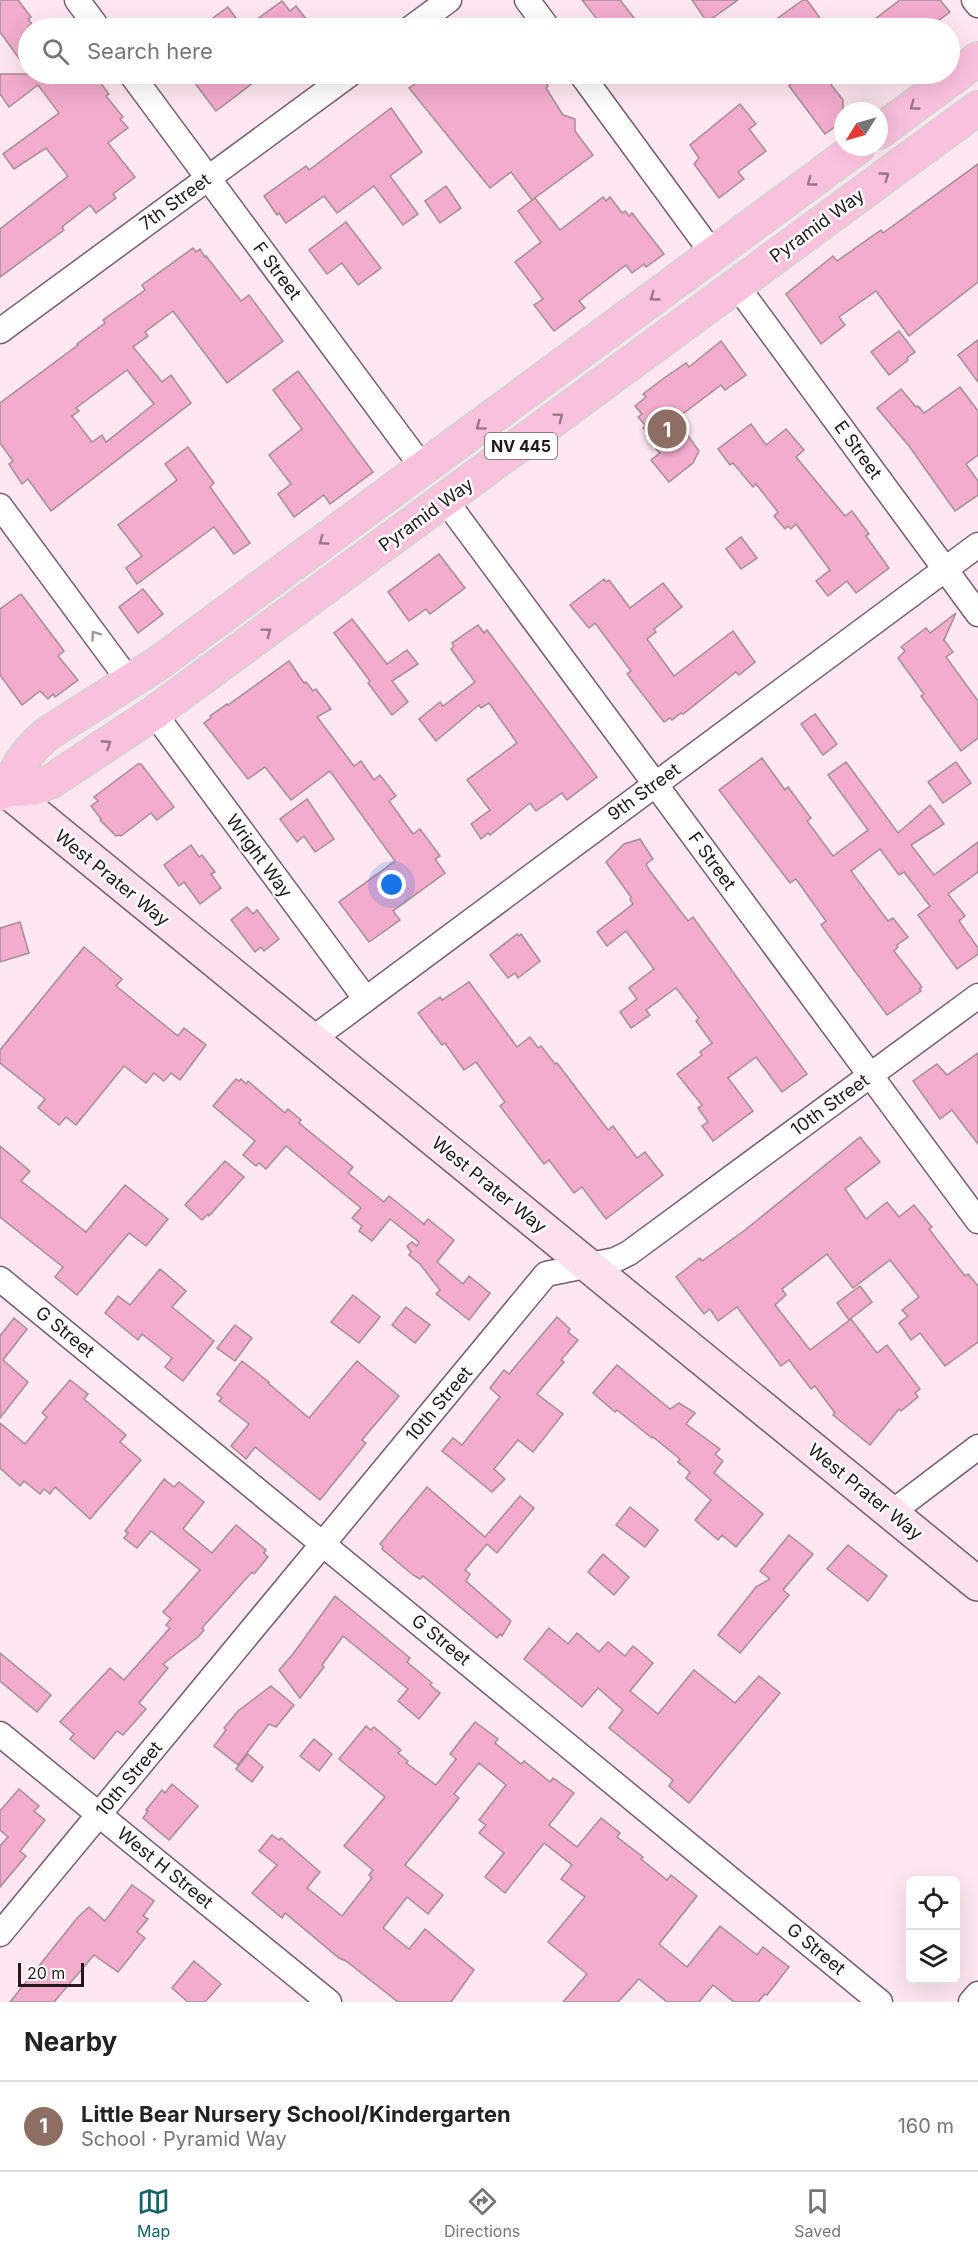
<!DOCTYPE html>
<html lang="en">
<head>
<meta charset="utf-8">
<style>
	body { margin:0; font-family:Inter,sans-serif; background:#f6f6f6; color:#222 }
	.controls { position:absolute; right:18px; bottom:18px; display:grid; overflow:hidden; border-radius:9px; box-shadow:0 6px 24px #0002 }
	.controls button { width:54px; height:54px; display:grid; place-items:center; padding:0; border:0; border-bottom:2px solid #e0e0e0; background:#fff; color:#222; font:30px sans-serif }
	.compass { position:absolute; left:834px; top:102px; width:54px; height:54px; border-radius:50%; background:#fff; box-shadow:0 6px 24px #0002; rotate:233deg }
	.scale { position:absolute; left:18px; bottom:15px; width:66px; box-sizing:border-box; padding-left:6px; border:3px solid #22181c; border-top:0; font-size:16px; line-height:21px; white-space:nowrap; color:#22181c; -webkit-text-stroke:4px #fff; paint-order:stroke }
	.you { position:absolute; left:392px; top:885px; width:21px; height:21px; margin:-15px; border:4px solid #fff; border-radius:50%; background:#1a73e8; box-shadow:0 0 0 9px #1a73e833 }
	.badge { display:grid; place-items:center; width:39px; height:39px; border-radius:50%; background:#136367; color:#fff; font-size:20px; font-weight:700 }
	.pin { position:absolute; translate:-50% -50%; border:3px solid #fff; box-shadow:0 2px 6px #0006 }
	.list { margin:0; padding:0; list-style:none }
	h2 { display:flex; justify-content:space-between; align-items:center; height:78px; margin:0; padding:0 24px; font-size:26px }
	h2 small { font-size:20px; font-weight:400; color:#767676 }
	.list li { display:grid; grid-template-columns:39px 1fr auto; gap:18px; align-items:center; box-sizing:border-box; height:90px; padding:0 24px; border-top:2px solid #e0e0e0 }
	.list b { display:block; font-size:22px; white-space:nowrap }
	.list p { margin:0; font-size:20px; white-space:nowrap; color:#767676 }
	.list em { font-size:20px; font-style:normal; color:#767676 }
	.icon { flex:none; width:33px; height:33px; fill:none; stroke:currentColor; stroke-width:2; stroke-linecap:round; stroke-linejoin:round }
	.map { position:relative; flex:none; width:978px; height:2002px; overflow:hidden }
	.search { position:absolute; background:#fff; box-shadow:0 6px 24px #0002; left:18px; right:18px; top:18px; height:66px; display:flex; align-items:center; gap:15px; box-sizing:border-box; padding:0 21px; border-radius:33px; color:#767676; font-size:22px }
	.sheet { height:168px; background:#fff }
	nav { display:flex; justify-content:space-around; align-items:center; box-sizing:border-box; height:84px; border-top:2px solid #e0e0e0; background:#fff; font-size:16px; color:#767676 }
	nav a { display:grid; justify-items:center; gap:3px }
	nav .on { color:#136367 }
	.map>svg:first-child { display:block }
</style>
</head>
<body>
<div class="map">
<svg width="978" height="2002" viewBox="0 0 978 2002">
	<rect width="100%" height="100%" fill="#fee7f0"/>
	<g fill="#f3accc" stroke="#a58c97" stroke-width="1.5" fill-rule="evenodd">
		<path d="M0 0H18L31 17 28 19 32 24 28 27V71L0 32Z"/>
		<path d="M582 0H620L642 28H604Z"/>
		<path d="M692 0H738L707 22Z"/>
		<path d="M803 0H807L827 28H764Z"/>
		<path d="M900 0H940L950 12 938 21 943 28H863Z"/>
		<path d="M282 1 290 11 296 6 313 28H245Z"/>
		<path d="M228 7 243 28H199Z"/>
		<path d="M0 74H94L109 94 106 96 123 117 120 119 128 128 108 143 135 177 113 194 116 198 96 213 90 205 62 227 64 230 0 277V229L68 176 46 148 14 169 3 154 59 113 38 85 9 107 0 94Z"/>
		<path d="M188 74H265L216 111Z"/>
		<path d="M430 74H539L548 86 546 88 563 115 575 119V131L593 155 532 200 511 172 490 188 409 88Z"/>
		<path d="M789 74H823L843 100V121L825 134 789 86 794 80Z"/>
		<path d="M740 104 756 124 749 129 766 151 738 172 744 179 719 198 694 164 699 158 690 145Z"/>
		<path d="M391 108 422 152 390 176 418 214 403 225 374 186 337 213 324 196 286 223 279 213 277 215 264 196 306 166 309 170Z"/>
		<path d="M978 164V282L909 336 876 291 839 317 845 325 821 344 786 294 833 256 837 261 881 230 883 233Z"/>
		<path d="M446 186 461 208 440 223 425 201Z"/>
		<path d="M603 197 606 201 610 197 622 213 625 211 629 216 632 213 664 254 646 267 644 264 632 273 626 265 579 301 585 308 554 331 534 305 543 299 515 262 541 242 518 211 535 198 560 230Z"/>
		<path d="M346 222 381 268 358 285 342 263 327 274 309 250Z"/>
		<path d="M193 248 196 252 200 249 205 257 206 256 241 301 249 295 283 341 227 383 173 311 145 332 148 336 133 347 162 382 171 375 191 403 51 511 28 479 22 484 9 464 13 461 0 443V403L78 345 77 344 105 323 103 320 145 290 142 285ZM127 370 154 404 106 442 102 435 92 442 72 416 79 411 76 408Z"/>
		<path d="M899 331 915 352 907 358 908 360 889 375 871 352Z"/>
		<path d="M978 340V382L958 355Z"/>
		<path d="M721 341 746 375 725 390 721 385 676 419 699 451 693 463 669 482 651 460 660 453 656 449 658 447 643 428 646 426 638 417 642 414 635 406 646 397 643 394 664 378 686 363 689 367Z"/>
		<path d="M298 371 373 472 330 504 324 495 294 517 278 494 291 484 269 455 302 429 273 390Z"/>
		<path d="M960 387 978 411V455L966 464 978 481V495L955 511 909 446 877 408 901 389 916 407 918 406 924 413Z"/>
		<path d="M751 424 766 445 786 429 804 450 796 457 845 516 852 511 869 534 866 536 889 568 856 593 847 581 828 596 816 581 830 570 796 524 791 529 788 526 785 529 774 516 778 512 756 484 753 487 733 463 730 465 718 449Z"/>
		<path d="M188 447 214 483 210 487 250 543 234 554 214 527 137 584 126 568 142 556 118 525 177 480 165 464Z"/>
		<path d="M741 537 757 558 741 569 726 549Z"/>
		<path d="M439 554 465 588 430 614 426 609 409 621 388 592Z"/>
		<path d="M604 579 606 582 609 580 630 608 663 583 682 607 654 629 656 632 647 639 674 676 733 631 755 662 739 675 736 672 683 714 681 713 672 720 670 718 664 722 627 674 631 671 595 623 589 628 570 605Z"/>
		<path d="M143 589 163 614 138 633 119 607Z"/>
		<path d="M21 594 64 651 58 656 78 680 55 697 53 694 48 699 40 691 22 705 0 675V609Z"/>
		<path d="M956 613 944 640 953 652 946 657 978 701V738L961 751 921 696 924 694 898 658 905 651 901 647 926 628 930 633Z"/>
		<path d="M352 619 387 664 407 650 418 664 392 681 408 702 392 715 368 683 370 681 334 633Z"/>
		<path d="M478 625 484 633 487 630 597 777 567 800 562 793 536 811 530 803 490 835 488 833 481 839 471 824 490 810 467 780 517 743 489 703 481 708 479 705 436 741 419 719 440 702 443 706 475 682 451 649 454 646 452 643Z"/>
		<path d="M289 661 304 683 306 682 313 691 316 689 331 709 317 717 354 766 361 761 374 780 380 775 396 796 389 801 413 834 420 829 440 856 435 859 445 873 393 911 400 920 369 942 339 902 395 861 330 771 291 800 265 767 248 779 204 723 211 718 210 716 227 704 228 705Z"/>
		<path d="M815 714 837 744 823 755 801 724Z"/>
		<path d="M762 758 785 790 788 787 811 818 807 821 833 856 868 830 828 775 846 762 898 833 930 805 944 824 911 845 934 875 978 842V872L948 894 965 916 959 921 978 948V954L957 969 918 915 930 906 904 872 899 875 880 849 851 871 888 921 893 918 908 937 897 945 898 947 894 951 922 987 919 989 921 991 887 1015 821 925 826 921 796 879 790 883 719 790Z"/>
		<path d="M956 762 971 783 943 803 928 782Z"/>
		<path d="M138 764H141L174 807 157 820 151 813 121 836 120 835 116 836 100 820 101 819 91 806 98 801 94 797Z"/>
		<path d="M307 799 334 839 315 852 304 836 297 842 280 819Z"/>
		<path d="M640 839 653 859 646 864 650 871 688 921 693 917 807 1074 782 1092 756 1057 728 1078 753 1111 713 1141 702 1126 708 1122 698 1108 702 1105 677 1074 702 1055 700 1052 712 1043 696 1021 699 1018 676 988 646 1010 650 1015 631 1028 620 1012 637 999 629 988 654 969 626 931 607 946 597 932 633 904 630 899 631 897 606 862 624 844Z"/>
		<path d="M191 845 199 857 202 855 215 872 211 874 221 888 200 904 184 882 179 886 164 865Z"/>
		<path d="M247 907 253 914 257 910 279 939 264 951 261 947 255 952 231 920Z"/>
		<path d="M20 922 29 953 0 962V928Z"/>
		<path d="M517 934 519 936 521 934 540 961 518 978 515 973 508 978 490 955Z"/>
		<path d="M84 947 122 979 116 986 178 1036 184 1028 206 1045 180 1080 171 1073 164 1081 154 1073 146 1083 124 1066 76 1125 66 1117 59 1125 38 1108 45 1099 0 1063V1050Z"/>
		<path d="M469 982 517 1047 530 1037 538 1048 541 1046 555 1064 557 1063 608 1130 613 1126 637 1158 645 1152 663 1175 606 1219 582 1187 574 1193 549 1160 544 1164 500 1106 505 1102 476 1062 464 1070 445 1043 442 1045 418 1013 440 997 442 1000Z"/>
		<path d="M978 1053V1144L952 1110 940 1119 913 1081 937 1064 947 1075Z"/>
		<path d="M236 1079 239 1081 241 1079 246 1084 248 1081 285 1113 288 1109 301 1120 299 1123 353 1167 348 1173 384 1202 389 1196 424 1224 428 1219 454 1240 437 1262 463 1284 469 1276 490 1293 469 1320 436 1294 440 1290 420 1264 409 1255 411 1252 407 1246 412 1242 417 1246 419 1242 390 1219 372 1241 359 1231 362 1226 352 1218 361 1208 286 1146 266 1169 259 1163 256 1166 243 1155 255 1141 213 1106Z"/>
		<path d="M860 1137 880 1162 845 1189 866 1219 887 1202 899 1217 914 1205 932 1227 929 1229 965 1276 968 1274 978 1286V1342L945 1366 920 1333 911 1340 899 1323 908 1316 902 1310 919 1297 890 1260 853 1288 827 1254 782 1289 786 1295 775 1305 810 1350 851 1319 877 1353 887 1345 920 1389 915 1393 918 1397 901 1411 899 1409 870 1445 833 1415 835 1413 815 1386 811 1389 789 1360 781 1366 737 1307 718 1321 710 1309 704 1314 676 1277 700 1258 702 1261 745 1230Z"/>
		<path d="M0 1146 30 1171 21 1181 86 1232 125 1185 168 1219 146 1246 129 1233 77 1295 55 1277 63 1267 0 1217Z"/>
		<path d="M225 1161 244 1177 209 1216 208 1214 202 1220 185 1205Z"/>
		<path d="M160 1269 186 1291 172 1307 214 1341 183 1381 165 1367 172 1358 142 1334 138 1340 105 1313 118 1296 130 1305Z"/>
		<path d="M860 1286 872 1302 849 1320 837 1303Z"/>
		<path d="M353 1295 380 1317 359 1343 331 1322Z"/>
		<path d="M406 1307 430 1325 415 1343 392 1325Z"/>
		<path d="M557 1317 570 1329 568 1332 578 1340 561 1360 564 1362 537 1394 563 1414 533 1452 518 1440 494 1469 505 1479 492 1492 442 1451 453 1438 462 1445 500 1397 490 1388 504 1370 509 1374Z"/>
		<path d="M14 1318 27 1329 3 1360 28 1382 0 1418V1336Z"/>
		<path d="M235 1325 252 1338 235 1361 217 1348Z"/>
		<path d="M242 1361 269 1382 268 1383 309 1418 357 1361 399 1396 362 1440 366 1443 320 1500 255 1447 246 1459 231 1446 249 1424 219 1401 222 1398 217 1394Z"/>
		<path d="M617 1365 670 1409 679 1403 695 1413 686 1424 720 1449 715 1454 723 1461 714 1473 763 1514 736 1547 722 1535 718 1540 695 1520 711 1500 686 1478 690 1472 678 1462 680 1459 653 1437 652 1438 617 1410 615 1412 593 1393Z"/>
		<path d="M70 1380 88 1394 84 1399 126 1435 120 1442 141 1460 90 1519 55 1487 50 1494 44 1489 40 1494 24 1481 20 1486 0 1468V1423L25 1444 47 1417 42 1413Z"/>
		<path d="M164 1479 174 1487 179 1482 204 1502 183 1529 212 1553 236 1525 266 1550 264 1553 268 1557 254 1574 252 1572 202 1628 204 1630 198 1637 163 1664 168 1668 139 1703 146 1709 123 1735 117 1731 94 1759 70 1739 74 1734 60 1722 110 1668 124 1680 170 1628 166 1625 171 1619 163 1612 200 1570 151 1531 137 1548 124 1538 128 1533 125 1531Z"/>
		<path d="M427 1487 485 1537 520 1496 534 1508 497 1553 487 1544 465 1570 470 1574 466 1581 511 1621 502 1636 500 1634 497 1638 423 1576 420 1579 413 1575 382 1549 383 1547 380 1544Z"/>
		<path d="M630 1507 658 1530 645 1547 616 1525Z"/>
		<path d="M789 1535 813 1554 783 1590 789 1595 740 1653 718 1635 756 1587 770 1579 760 1571Z"/>
		<path d="M848 1545 887 1576 868 1601 827 1569Z"/>
		<path d="M603 1554 629 1577 614 1595 588 1572Z"/>
		<path d="M335 1596 410 1658 407 1662 432 1683 430 1685 440 1693 419 1719 398 1701 408 1689 343 1636 322 1665 324 1667 300 1698 279 1670 293 1654Z"/>
		<path d="M549 1628 568 1644 577 1633 599 1652 608 1642 625 1656 633 1646 653 1663 630 1691 658 1714 694 1670 735 1703 759 1676 780 1693 689 1803 669 1786 673 1780 609 1728 623 1710 598 1688 582 1707 524 1659Z"/>
		<path d="M0 1653 51 1695 37 1712 0 1681Z"/>
		<path d="M271 1686 294 1705 276 1727 269 1724 238 1765 214 1746 226 1730 224 1728 238 1711Z"/>
		<path d="M475 1722 498 1739 495 1743 521 1764 524 1761 550 1782 553 1778 574 1793 549 1825 577 1847 601 1818 620 1833 617 1837 643 1857 641 1859 667 1880 671 1875 697 1896 659 1944 687 1967 720 1926 757 1955 763 1947 789 1967 767 1995 765 1994 758 2002H734L713 1985 699 2002H667L639 1979 618 2002H563L587 1974 548 1942 585 1897 561 1879 572 1865 544 1843 505 1893 485 1877 504 1853 479 1833 486 1825 479 1820 506 1785 479 1763 454 1794 459 1798 405 1865 443 1895 428 1914 407 1897 383 1928 409 1949 425 1929 474 1970 451 2002H398L346 1961 339 1958 285 1913 282 1918 252 1893 277 1865 259 1851 272 1835 279 1840 281 1838 320 1872 307 1888 342 1916 372 1878 369 1875 373 1870 344 1846 385 1797 339 1759 366 1726 371 1730 374 1727 401 1750 398 1753 408 1761 406 1763 436 1785 456 1759 450 1754Z"/>
		<path d="M314 1739 332 1754 319 1771 300 1756Z"/>
		<path d="M248 1754 263 1767 252 1782 236 1769Z"/>
		<path d="M172 1784 198 1806 169 1840 143 1818 148 1811 146 1810 162 1790 165 1793Z"/>
		<path d="M19 1789 39 1806 34 1811 45 1820 20 1851 26 1856 0 1887V1846L8 1837 0 1830V1811Z"/>
		<path d="M132 1885 154 1901 143 1916 148 1919 137 1932 145 1938 118 1972 94 1955 54 2002H10L78 1917 89 1907 105 1921Z"/>
		<path d="M194 1961 221 1984 205 2002H188L172 1988Z"/>
	</g>
	<g fill="none" stroke-linecap="round" stroke-linejoin="round">
		<defs>
			<g id="minor">
				<path d="M77 0 98 28"/>
				<path d="M527 0 548 28"/>
				<path d="M974 0 978 5"/>
				<path d="M411 28 449 0"/>
				<path d="M131 74 423 468"/>
				<path d="M581 74 713 254"/>
				<path d="M737 286 978 614"/>
				<path d="M0 331 350 74"/>
				<path d="M446 501 978 1221"/>
				<path d="M0 506 130 682"/>
				<path d="M154 713 365 998"/>
				<path d="M311 1040 978 545"/>
				<path d="M0 1279 880 2002"/>
				<path d="M891 1513 978 1447"/>
				<path d="M0 1734 329 2002"/>
				<path d="M0 1934 546 1274 615 1260 629 1253 978 996"/>
				<path d="M971 2002 978 1994"/>
			</g>
			<path id="secondary" d="M0 785 978 1584"/>
			<g id="primary">
				<path d="M879 132 978 59"/>
				<path d="M6 790C18 767 26 751 47 734L157 664 858 147"/>
				<path d="M0 793 6 790 34 788 50 782 154 713 978 108"/>
			</g>
		</defs>
		<use href="#minor" stroke="#765e69" stroke-width="27"/>
		<use href="#secondary" stroke="#765e69" stroke-width="36"/>
		<use href="#primary" stroke="#d3d1d2" stroke-width="36"/>
		<use href="#minor" stroke="#fff" stroke-width="24"/>
		<use href="#secondary" stroke="#fce0ed" stroke-width="33"/>
		<use href="#primary" stroke="#fac1dc" stroke-width="33"/>
	</g>
	<defs><path id="oneway-chevron" d="M-2-3.5L2.5 0L-2 3.5" fill="none" stroke-width="1.6" stroke-linecap="round" stroke-linejoin="round" transform="scale(1.5)"/></defs>
	<g stroke="#997586">
		<use href="#oneway-chevron" transform="translate(914 106) rotate(144)"/>
		<use href="#oneway-chevron" transform="translate(885 176) rotate(-36)"/>
		<use href="#oneway-chevron" transform="translate(811 182) rotate(144)"/>
		<use href="#oneway-chevron" transform="translate(654 297) rotate(144)"/>
		<use href="#oneway-chevron" transform="translate(559 417) rotate(-37)"/>
		<use href="#oneway-chevron" transform="translate(480 426) rotate(144)"/>
		<use href="#oneway-chevron" transform="translate(323 541) rotate(144)"/>
		<use href="#oneway-chevron" transform="translate(267 632) rotate(-37)"/>
		<use href="#oneway-chevron" transform="translate(107 744) rotate(-33)"/>
	</g>
	<use stroke="#9c9799" href="#oneway-chevron" transform="translate(95 635) rotate(-126)"/>
	<g text-anchor="middle" stroke-width="5" stroke-linejoin="round" paint-order="stroke">
		<rect fill="#fff" stroke="#645d60" stroke-width="1.5" x="485" y="433" width="72" height="26" rx="4.5"/>
		<g font-size="16" font-weight="bold" fill="#22181c">
			<text x="521" y="452">NV 445</text>
		</g>
		<g font-size="18" fill="#22181c" stroke="#fff">
			<text transform="translate(175 202) rotate(-36)" y="6">7th Street</text>
			<text transform="translate(817 226) rotate(-36)" y="6">Pyramid Way</text>
			<text transform="translate(277 271) rotate(53)" y="6">F Street</text>
			<text transform="translate(858 450) rotate(54)" y="6">E Street</text>
			<text transform="translate(426 515) rotate(-36)" y="6">Pyramid Way</text>
			<text transform="translate(644 792) rotate(-36)" y="6">9th Street</text>
			<text transform="translate(259 856) rotate(54)" y="6">Wright Way</text>
			<text transform="translate(712 861) rotate(54)" y="6">F Street</text>
			<text transform="translate(112 878) rotate(39)" y="6">West Prater Way</text>
			<text transform="translate(830 1105) rotate(-36)" y="6">10th Street</text>
			<text transform="translate(489 1185) rotate(39)" y="6">West Prater Way</text>
			<text transform="translate(65 1332) rotate(39)" y="6">G Street</text>
			<text transform="translate(439 1404) rotate(-50)" y="6">10th Street</text>
			<text transform="translate(865 1492) rotate(39)" y="6">West Prater Way</text>
			<text transform="translate(441 1640) rotate(39)" y="6">G Street</text>
			<text transform="translate(129 1779) rotate(-50)" y="6">10th Street</text>
			<text transform="translate(165 1868) rotate(39)" y="6">West H Street</text>
			<text transform="translate(816 1949) rotate(40)" y="6">G Street</text>
		</g>
	</g>
</svg>
<div class="controls">
<button><svg class="icon" aria-label="locate" viewBox="0 0 24 24"><circle cx="12" cy="12" r="6"/><path d="M12 2v4M12 18v4M2 12h4M18 12h4"/></svg></button>
<button><svg class="icon" aria-label="layers" viewBox="0 0 24 24"><path d="M12 4l9 5-9 5-9-5zM3 14l9 5 9-5"/></svg></button>
</div>
<svg class="compass" viewBox="-18 -18 36 36"><path d="M0-13l5 13h-10z" fill="#e53935"/><path d="M0 13l5-13h-10z" fill="#767676"/></svg>
<div class="scale">20 m</div>
<div class="you"></div>
<div class="pin badge" style="left:667px;top:429px;background:#8d6e63">1</div>
<div class="search"><svg class="icon" aria-label="search" viewBox="0 0 24 24"><circle cx="10" cy="10" r="6"/><path d="M15 15l6 6"/></svg>Search here</div>
</div>
<section class="sheet">
<h2>Nearby<small></small></h2>
<ul class="list">
<li><span class="badge" style="background:#8d6e63">1</span><div><b>Little Bear Nursery School/Kindergarten</b><p>School · Pyramid Way</p></div><em>160 m</em></li>
</ul>
</section>
<nav>
<a class="on"><svg class="icon" aria-label="map" viewBox="0 0 24 24"><path d="M3 6l6-2 6 2 6-2v14l-6 2-6-2-6 2zM9 4v14M15 6v14"/></svg>Map</a>
<a><svg class="icon" aria-label="directions" viewBox="0 0 24 24"><path d="M12 3l9 9-9 9-9-9zM9 14v-3h6M13 9l2 2-2 2"/></svg>Directions</a>
<a><svg class="icon" aria-label="saved" viewBox="0 0 24 24"><path d="M7 4h10v16l-5-4-5 4z"/></svg>Saved</a>
</nav>
</body>
</html>
